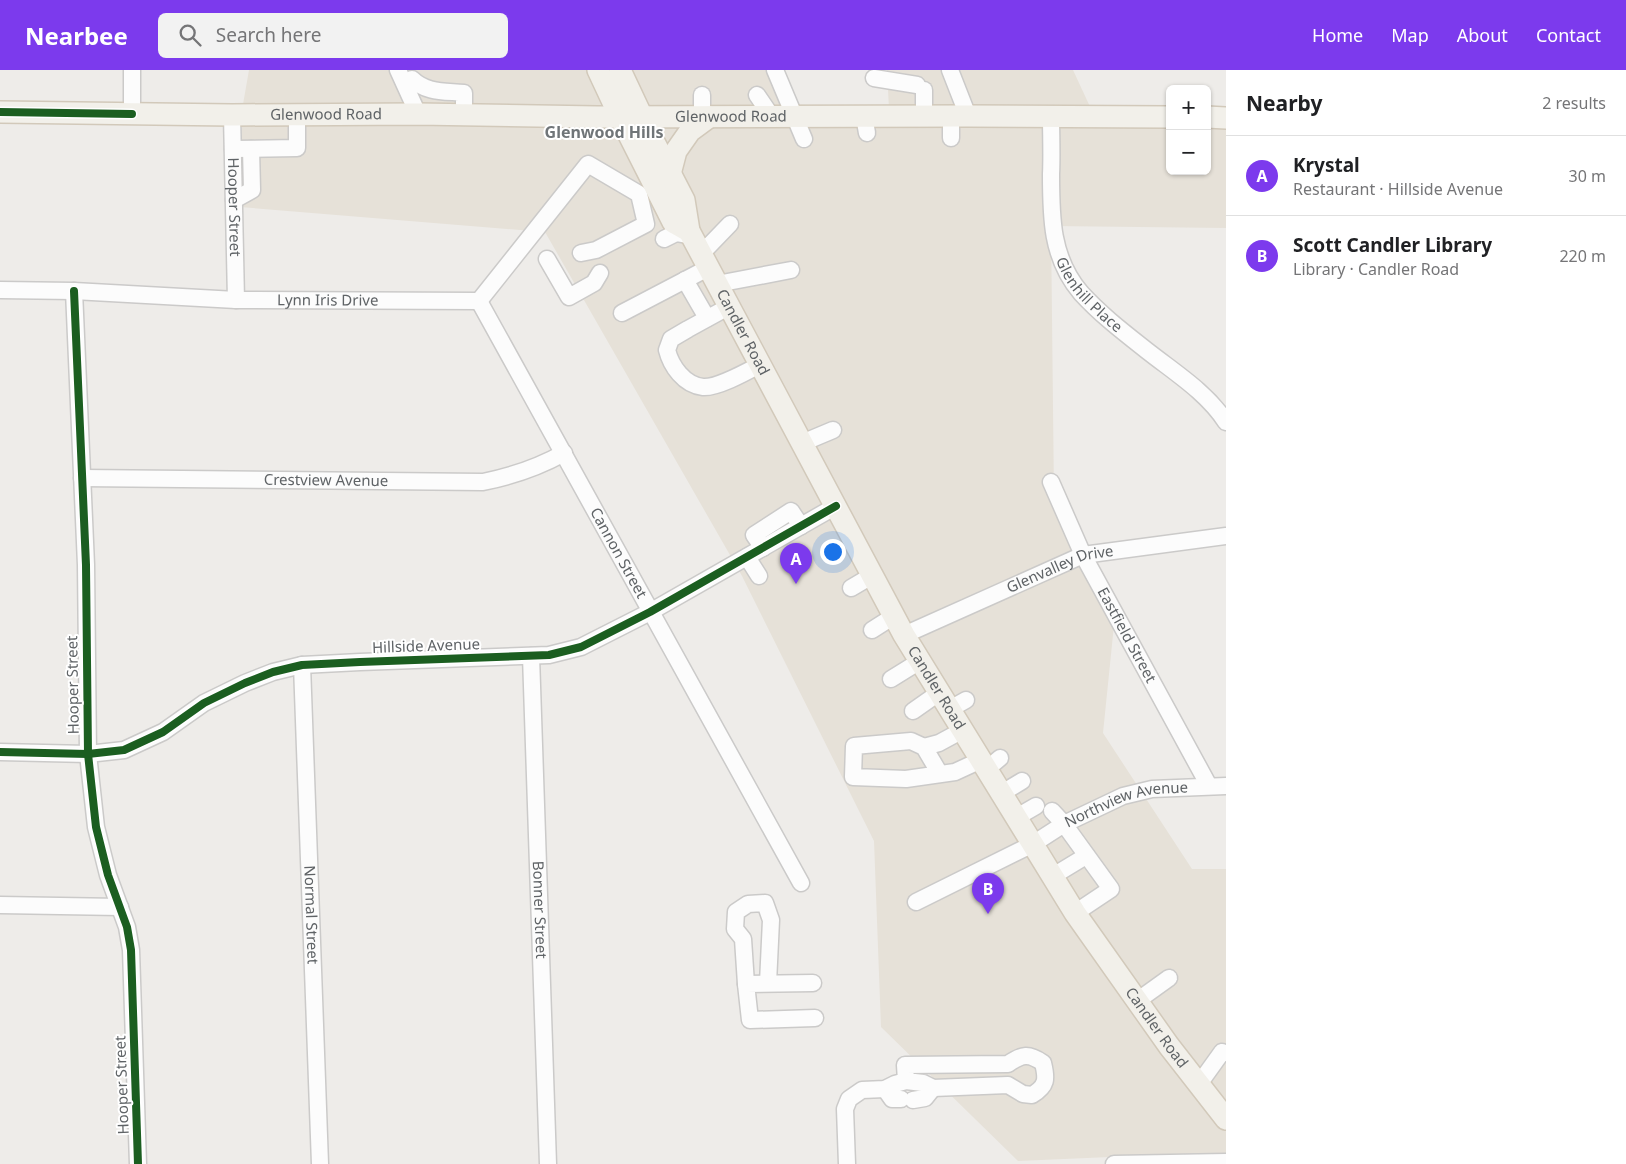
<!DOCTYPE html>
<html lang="en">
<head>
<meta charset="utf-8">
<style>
	body { margin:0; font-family:"Noto Sans",sans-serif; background:#f2f2f2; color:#202124 }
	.controls { position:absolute; right:15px; top:15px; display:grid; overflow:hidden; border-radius:8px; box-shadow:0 1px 4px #0004 }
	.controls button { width:45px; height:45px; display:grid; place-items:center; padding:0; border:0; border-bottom:1px solid #e0e0e0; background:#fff; color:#202124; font:25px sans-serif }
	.you { position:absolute; left:832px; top:481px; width:18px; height:18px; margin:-12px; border:4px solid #fff; border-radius:50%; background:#1a73e8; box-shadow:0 0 0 8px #1a73e833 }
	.badge { display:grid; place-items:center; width:32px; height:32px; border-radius:50%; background:#7c3aed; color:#fff; font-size:16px; font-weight:700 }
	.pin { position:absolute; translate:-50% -41px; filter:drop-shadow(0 1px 2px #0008) }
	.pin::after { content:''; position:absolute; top:26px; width:18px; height:15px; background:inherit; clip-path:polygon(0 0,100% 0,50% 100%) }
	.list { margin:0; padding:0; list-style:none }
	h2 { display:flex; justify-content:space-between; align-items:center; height:65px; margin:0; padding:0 20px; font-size:21px }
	h2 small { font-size:16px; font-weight:400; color:#757577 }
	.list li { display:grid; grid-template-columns:32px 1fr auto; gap:15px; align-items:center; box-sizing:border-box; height:80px; padding:0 20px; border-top:1px solid #e0e0e0 }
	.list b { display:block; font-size:19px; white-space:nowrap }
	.list p { margin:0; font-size:16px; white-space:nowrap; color:#757577 }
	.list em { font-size:16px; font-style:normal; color:#757577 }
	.icon { flex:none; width:28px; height:28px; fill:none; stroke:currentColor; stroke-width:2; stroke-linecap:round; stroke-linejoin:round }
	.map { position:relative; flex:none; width:1226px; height:1094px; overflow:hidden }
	header { display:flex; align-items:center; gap:30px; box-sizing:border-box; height:70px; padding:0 25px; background:#7c3aed; color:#fff }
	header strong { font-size:24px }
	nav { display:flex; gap:28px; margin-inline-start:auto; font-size:18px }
	.search { width:350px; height:45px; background:#f2f2f2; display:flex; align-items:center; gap:12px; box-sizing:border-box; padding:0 18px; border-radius:8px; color:#757577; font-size:19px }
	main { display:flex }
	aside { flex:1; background:#fff }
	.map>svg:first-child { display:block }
</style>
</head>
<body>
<header>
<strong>Nearbee</strong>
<div class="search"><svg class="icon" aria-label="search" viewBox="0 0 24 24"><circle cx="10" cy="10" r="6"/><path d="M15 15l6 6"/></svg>Search here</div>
<nav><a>Home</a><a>Map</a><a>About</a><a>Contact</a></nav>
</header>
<main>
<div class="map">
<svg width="1226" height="1094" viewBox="0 0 1226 1094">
	<rect width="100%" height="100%" fill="#eeece9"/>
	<path fill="#e6e1d8" d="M249 0H772L788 39H889L887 0H1073L1092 41 1170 43V101H1207V44H1226V158L1051 156 1054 427 1114 555 1103 663 1192 799H1226V1094L1133 1086 1018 1091 881 957 874 771 742 506 545 162 240 137 242 40Z"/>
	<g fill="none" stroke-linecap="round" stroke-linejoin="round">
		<defs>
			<g id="minor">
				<path d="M132 0V44"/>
				<path d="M398 0 418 44"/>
				<path d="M775 0 804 69"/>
				<path d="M950 0 968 46"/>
				<path d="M874 8 917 15"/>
				<path d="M412 9C426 23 445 21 464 23V45"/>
				<path d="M702 25V47"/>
				<path d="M757 25 772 47"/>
				<path id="s1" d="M232 45 236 230"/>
				<path d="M864 46 867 63"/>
				<path d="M924 46V20"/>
				<path d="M951 46V68"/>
				<path id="s2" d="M1051 46C1051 65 1052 85 1051 104 1051 147 1051 188 1081 223 1102 246 1126 264 1150 283 1177 304 1207 323 1226 352"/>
				<path d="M233 79 297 78V45"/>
				<path d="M234 130 252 120 251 79"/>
				<path d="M664 169 676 163 692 166"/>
				<path d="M701 184 730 154"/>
				<path d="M547 189 569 227 594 213 600 203"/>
				<path d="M685 210 707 248"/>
				<path d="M717 214 791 200"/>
				<path id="s3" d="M0 220 74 221 236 230 479 231 588 94 639 124 646 154 596 180 581 183"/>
				<path d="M74 221 86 495 88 684 96 757 108 805 127 857 131 880 138 1094"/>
				<path id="s4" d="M479 231 801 813"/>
				<path d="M730 236 688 259 671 269 667 280C671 296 684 315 703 317 718 318 748 301 761 294"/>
				<path d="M622 243 708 198"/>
				<path d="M802 373 833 360"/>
				<path id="s5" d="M82 408 483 412C513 406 537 398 564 383"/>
				<path id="s6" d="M1051 412 1083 485 1209 716"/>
				<path d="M763 478 754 465 791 441 801 456"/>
				<path d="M747 487 759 506"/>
				<path d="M851 518 873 505"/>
				<path d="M872 560 894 546"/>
				<path id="s7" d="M904 565 1083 485 1226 466"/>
				<path id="s8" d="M531 586 548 1094"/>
				<path id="s9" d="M302 595 320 1094"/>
				<path d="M891 609 920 591"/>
				<path d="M950 639 966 630"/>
				<path d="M913 641 940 622"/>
				<path d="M924 677 939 673 963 660"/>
				<path d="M0 682 88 684 124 680 163 662 204 633 245 613 273 602 302 595 360 592 549 585 581 577 650 542 836 436"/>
				<path d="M987 699 1000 688"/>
				<path d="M940 704 924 677 911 671 854 676 853 707 906 709 955 702 981 690"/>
				<path d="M1002 723 1022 711"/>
				<path d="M1052 741 1064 754 1111 819 1075 843"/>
				<path d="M1017 747 1036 736"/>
				<path d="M1053 806 1086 786"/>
				<path id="s10" d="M916 832 1033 774 1064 754 1123 726 1152 719 1226 716"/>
				<path d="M0 835 120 837"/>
				<path d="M813 913 746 914 750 950 815 948"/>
				<path d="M746 914 743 869 735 859 736 842 748 834 765 833 771 850 768 913"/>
				<path d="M1137 931 1169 908"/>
				<path d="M1199 1014 1222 982"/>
				<path d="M885 1019 892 1029H901"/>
				<path d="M913 1030 925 1028 933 1018"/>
				<path d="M847 1094 845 1039 849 1029 862 1020 885 1019 895 1014 906 1011 923 1013 933 1018 1008 1015 1023 1024 1032 1025C1047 1016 1047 1009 1043 993 1029 983 1022 984 1008 994L905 995 906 1011"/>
				<path d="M1114 1094 1226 1092"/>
			</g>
			<g id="major">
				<path d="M598 0 620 47 673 152 689 161"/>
				<path id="s11" d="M620 0 652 68 684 130 689 161 904 565 1075 843 1169 976 1226 1049"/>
				<path id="s12" d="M0 42 232 45 418 44 597 47 968 46 1170 47"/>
				<path d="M1207 47 1226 48"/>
				<path d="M670 104 676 81 690 61 709 47"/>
			</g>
		</defs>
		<use href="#minor" stroke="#cbcac9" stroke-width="19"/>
		<use href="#major" stroke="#d2c9ba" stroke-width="24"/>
		<use href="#minor" stroke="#fcfcfc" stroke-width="16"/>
		<use href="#major" stroke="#f2f0ea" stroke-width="21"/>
		<defs>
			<g id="cycleway">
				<path d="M0 42 132 44"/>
				<path d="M74 221 86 495 88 684 96 757 108 805 127 857 131 880 138 1094"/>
				<path d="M0 682 88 684 124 680 163 662 204 633 245 613 273 602 302 595 360 592 549 585 581 577 650 542 836 436"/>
			</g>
		</defs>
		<use href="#cycleway" stroke="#fff" stroke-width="11"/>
		<use href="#cycleway" stroke="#1b5e20" stroke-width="8"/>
	</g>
	<g text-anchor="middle" stroke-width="4" stroke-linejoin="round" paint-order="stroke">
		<g font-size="15" fill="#5f6366" stroke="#fff">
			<text dy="5" stroke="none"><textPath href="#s12" startOffset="326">Glenwood Road</textPath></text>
			<text dy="5" stroke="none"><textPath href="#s12" startOffset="731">Glenwood Road</textPath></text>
			<text dy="5" stroke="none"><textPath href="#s1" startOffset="92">Hooper Street</textPath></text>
			<text dy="5" stroke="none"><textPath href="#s2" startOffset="190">Glenhill Place</textPath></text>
			<text dy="5" stroke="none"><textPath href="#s3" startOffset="328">Lynn Iris Drive</textPath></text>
			<text dy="5" stroke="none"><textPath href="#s11" startOffset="291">Candler Road</textPath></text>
			<text dy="5" stroke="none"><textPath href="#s5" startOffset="244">Crestview Avenue</textPath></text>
			<text dy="5" stroke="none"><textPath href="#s4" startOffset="288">Cannon Street</textPath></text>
			<text dy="5" stroke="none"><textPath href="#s7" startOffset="170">Glenvalley Drive</textPath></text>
			<text dy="5" stroke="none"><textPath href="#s6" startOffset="171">Eastfield Street</textPath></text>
			<text transform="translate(426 576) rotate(-2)" y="5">Hillside Avenue</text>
			<text transform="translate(73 615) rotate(-91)" y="5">Hooper Street</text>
			<text dy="5" stroke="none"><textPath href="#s11" startOffset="696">Candler Road</textPath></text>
			<text dy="5" stroke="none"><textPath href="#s10" startOffset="234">Northview Avenue</textPath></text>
			<text dy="5" stroke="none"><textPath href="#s8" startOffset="254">Bonner Street</textPath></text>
			<text dy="5" stroke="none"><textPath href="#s9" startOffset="250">Normal Street</textPath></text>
			<text dy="5" stroke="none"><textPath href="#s11" startOffset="1101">Candler Road</textPath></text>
			<text transform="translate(122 1015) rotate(-92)" y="5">Hooper Street</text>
		</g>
		<g font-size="16" font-weight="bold" fill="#707578" stroke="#fff">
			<text x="604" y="68">Glenwood Hills</text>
		</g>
	</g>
</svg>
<div class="controls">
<button>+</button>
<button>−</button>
</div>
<div class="you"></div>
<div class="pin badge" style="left:796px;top:514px">A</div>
<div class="pin badge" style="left:988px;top:844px">B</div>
</div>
<aside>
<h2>Nearby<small>2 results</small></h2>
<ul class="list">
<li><span class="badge">A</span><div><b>Krystal</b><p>Restaurant · Hillside Avenue</p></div><em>30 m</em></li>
<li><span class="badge">B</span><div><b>Scott Candler Library</b><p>Library · Candler Road</p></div><em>220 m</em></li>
</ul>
</aside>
</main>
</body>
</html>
